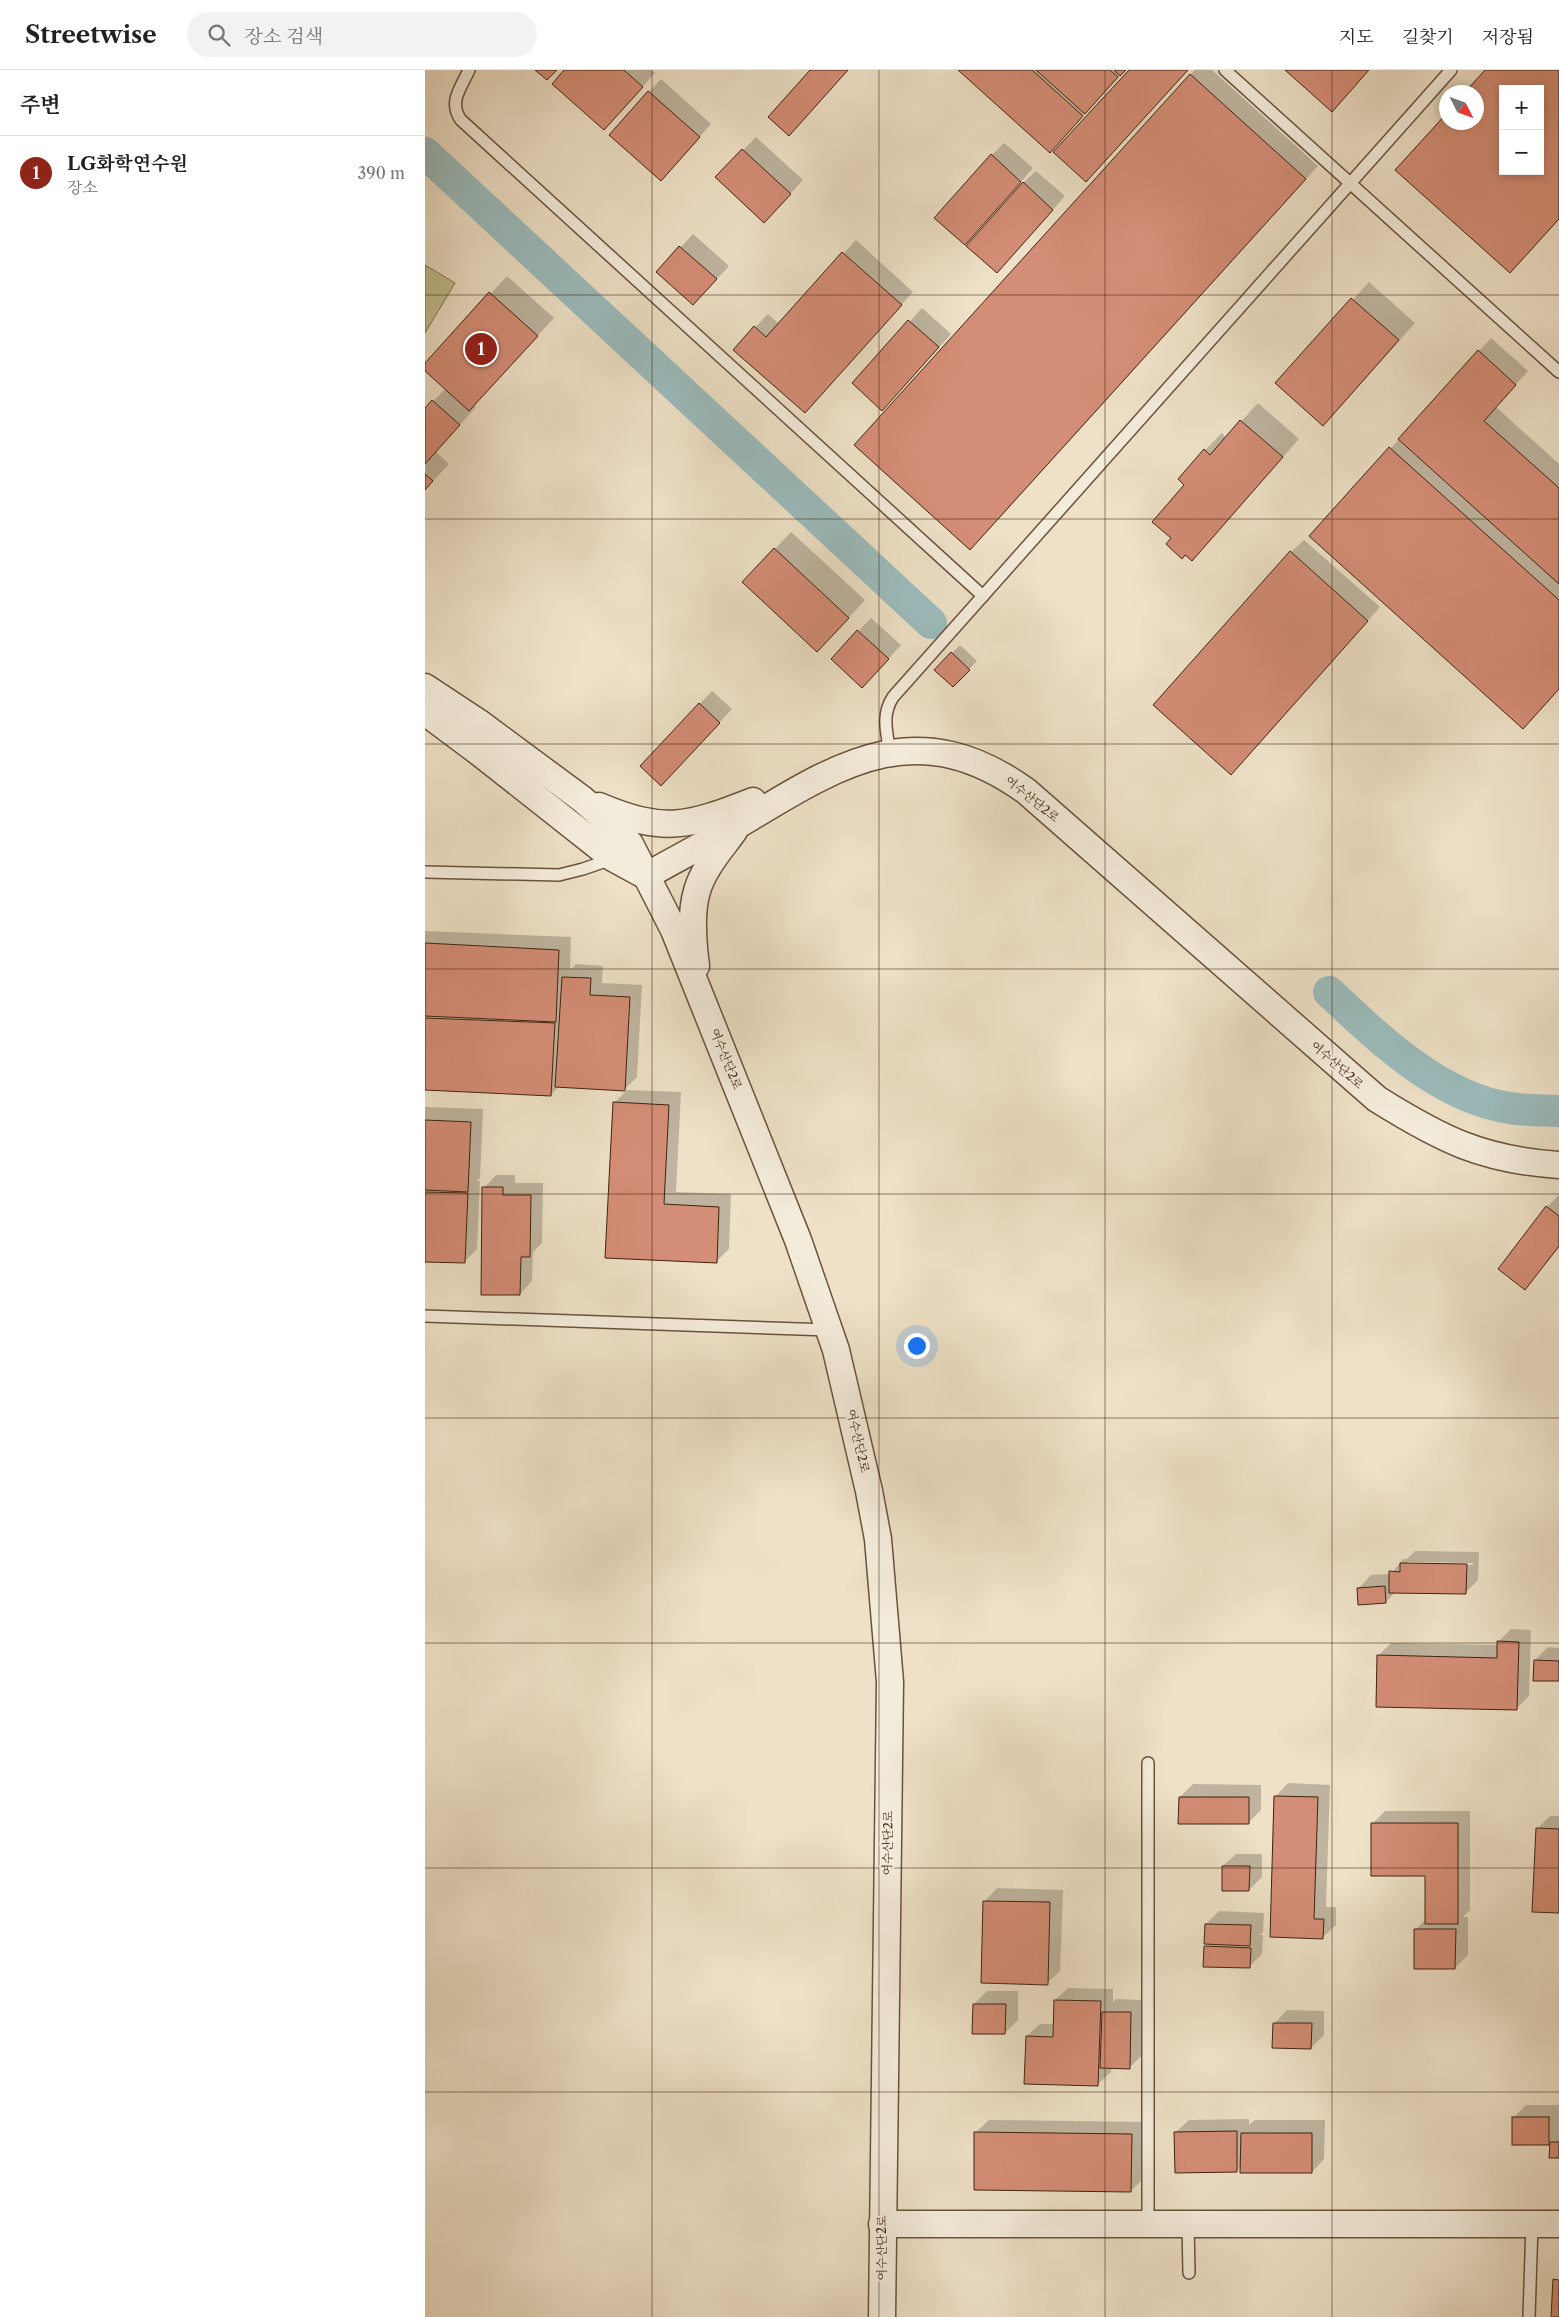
<!DOCTYPE html>
<html lang="ko">
<head>
<meta charset="utf-8">
<style>
	body { margin:0; font-family:"Libre Caslon Text","Noto Serif KR",serif; background:#f2f2f2; color:#202124 }
	.controls { position:absolute; right:15px; top:15px; display:grid; overflow:hidden; border-radius:0px; box-shadow:0 2px 8px #0003 }
	.controls button { width:45px; height:45px; display:grid; place-items:center; padding:0; border:0; border-bottom:1px solid #e0e0e0; background:#fff; color:#202124; font:25px sans-serif }
	.compass { position:absolute; left:1014px; top:15px; width:45px; height:45px; border-radius:50%; background:#fff; box-shadow:0 2px 8px #0003; rotate:132deg }
	.you { position:absolute; left:491px; top:1275px; width:18px; height:18px; margin:-12px; border:4px solid #fff; border-radius:50%; background:#1a73e8; box-shadow:0 0 0 8px #1a73e833 }
	.badge { display:grid; place-items:center; width:32px; height:32px; border-radius:50%; background:#8f2418; color:#fff; font-size:16px; font-weight:700 }
	.pin { position:absolute; translate:-50% -50%; border:2px solid #fff; box-shadow:0 1px 5px #0006 }
	.list { margin:0; padding:0; list-style:none }
	h2 { display:flex; justify-content:space-between; align-items:center; height:65px; margin:0; padding:0 20px; font-size:21px }
	h2 small { font-size:16px; font-weight:400; color:#757577 }
	.list li { display:grid; grid-template-columns:32px 1fr auto; gap:15px; align-items:center; box-sizing:border-box; height:75px; padding:0 20px; border-top:1px solid #e0e0e0 }
	.list b { display:block; font-size:19px; white-space:nowrap }
	.list p { margin:0; font-size:16px; white-space:nowrap; color:#757577 }
	.list em { font-size:16px; font-style:normal; color:#757577 }
	.icon { flex:none; width:28px; height:28px; fill:none; stroke:currentColor; stroke-width:2; stroke-linecap:round; stroke-linejoin:round }
	.map { position:relative; flex:none; width:1134px; height:2247px; overflow:hidden }
	header { display:flex; align-items:center; gap:30px; box-sizing:border-box; height:70px; padding:0 25px; background:#fff; border-bottom:1px solid #e0e0e0 }
	header strong { font-size:24px }
	nav { display:flex; gap:28px; margin-inline-start:auto; font-size:18px }
	.search { width:350px; height:45px; background:#f2f2f2; display:flex; align-items:center; gap:12px; box-sizing:border-box; padding:0 18px; border-radius:28px; color:#757577; font-size:19px }
	main { display:flex }
	aside { flex:1; background:#fff }
	.map>svg:first-child { display:block }
</style>
</head>
<body>
<header>
<strong>Streetwise</strong>
<div class="search"><svg class="icon" aria-label="search" viewBox="0 0 24 24"><circle cx="10" cy="10" r="6"/><path d="M15 15l6 6"/></svg>장소 검색</div>
<nav><a>지도</a><a>길찾기</a><a>저장됨</a></nav>
</header>
<main>
<aside>
<h2>주변<small></small></h2>
<ul class="list">
<li><span class="badge">1</span><div><b>LG화학연수원</b><p>장소</p></div><em>390 m</em></li>
</ul>
</aside>
<div class="map">
<svg width="1134" height="2247" viewBox="0 0 1134 2247">
	<rect width="100%" height="100%" fill="#eee1c7"/>
	<filter id="stains"><feTurbulence type="fractalNoise" baseFrequency=".004" numOctaves="4"/><feColorMatrix values="0 0 0 0 .2 0 0 0 0 .09 0 0 0 0 .02 0 0 0 .5 -.17"/></filter>
	<radialGradient id="worn" r=".72"><stop offset=".6" stop-color="#630" stop-opacity="0"/><stop offset="1" stop-color="#630" stop-opacity=".3"/></radialGradient>
	<path fill="#c1c090" stroke="#807150" d="M0 195 30 213 0 263Z"/>
	<g fill="#0003" fill-rule="evenodd">
		<path d="M141 0H226L230 3 191 46Z"/>
		<path d="M535 0H700L638 68Z"/>
		<path d="M770 0H787L893 96 558 466 430 375Z"/>
		<path d="M1062 0H1134V149L1085 202 1022 52H1052V22H1042ZM1078 19H1115V101H1078Z"/>
		<path d="M236 9 286 54 248 97 224 22Z"/>
		<path d="M331 67 378 110 352 138 292 107Z"/>
		<path d="M579 73 608 98 552 161 567 85Z"/>
		<path d="M611 101 640 126 584 189 598 113Z"/>
		<path d="M268 164 304 196 281 221 233 202Z"/>
		<path d="M431 170 488 222 392 329 310 279 343 244 354 254Z"/>
		<path d="M82 206 129 248 48 335 51 337 11 382 24 394 0 420V340L21 318 0 299V295Z"/>
		<path d="M944 212 990 253 915 337 852 313Z"/>
		<path d="M497 238 526 264 470 326 429 313Z"/>
		<path d="M1066 268 1103 301 1071 337 1134 394V619L886 466Z"/>
		<path d="M833 333 874 369 767 489 747 468 780 380 797 363 801 368Z"/>
		<path d="M366 462 440 530 409 564 350 479Z"/>
		<path d="M879 470 955 537 818 690 866 482Z"/>
		<path d="M446 548 476 575 450 604 407 589Z"/>
		<path d="M535 575 552 591 528 616 527 583Z"/>
		<path d="M287 621 307 639 249 702 217 696Z"/>
		<path d="M0 861 146 867 145 900 151 894 178 896 177 913 217 915 212 1007 199 1020 134 1016 126 1025 0 1019Z"/>
		<path d="M202 1020 256 1022 251 1122 306 1124 304 1179 291 1192 181 1187 189 1033Z"/>
		<path d="M0 1037 58 1039 55 1108 52 1111H55L52 1179 39 1192 0 1190Z"/>
		<path d="M71 1105H90V1113H118L117 1173 108 1182 107 1211 95 1224 59 1118Z"/>
		<path d="M1134 1125V1178L1100 1218 1075 1199 1122 1137Z"/>
		<path d="M990 1481 1054 1482 1053 1510 1040 1523 970 1522 961 1532 934 1518 946 1505 966 1504 978 1489H982ZM983 1492 1048 1493V1495H981Z"/>
		<path d="M1086 1559 1106 1560 1104 1626 1091 1639 953 1586 966 1573 1073 1575V1572Z"/>
		<path d="M1123 1577 1134 1578V1610L1110 1590Z"/>
		<path d="M863 1713 905 1715 901 1837H911V1855L898 1867 847 1866 851 1726Z"/>
		<path d="M768 1714 836 1715V1740L823 1753 755 1727Z"/>
		<path d="M960 1741H1045V1840L1038 1847H1043V1885L1030 1898 990 1860 1001 1849V1805L947 1754Z"/>
		<path d="M1125 1746H1134V1841L1112 1759Z"/>
		<path d="M811 1784H837V1807L824 1820 798 1796Z"/>
		<path d="M572 1818 638 1820 635 1901 622 1913 560 1831Z"/>
		<path d="M794 1841 839 1843 838 1862 834 1865H838L837 1884 824 1897 780 1877 784 1873 781 1854Z"/>
		<path d="M643 1918 688 1919V1933L691 1929 719 1930 717 1985 704 1998 686 1997V2002L673 2014 602 1966 615 1954H630V1930Z"/>
		<path d="M562 1921H593V1950L580 1963 549 1934Z"/>
		<path d="M862 1940 899 1941V1965L886 1978 850 1953Z"/>
		<path d="M1101 2035H1134V2087H1125L1126 2071 1123 2074 1088 2048Z"/>
		<path d="M824 2049V2055L830 2050H900L899 2089 887 2102 816 2096 812 2101 751 2062 764 2050Z"/>
		<path d="M564 2050 719 2052V2108L706 2121 551 2062Z"/>
	</g>
	<g fill="none" stroke-linecap="round" stroke-linejoin="round">
		<g stroke="#9bbcbd" stroke-width="32">
			<path d="M0 83 506 553"/>
			<path d="M904 922C953 968 1015 1028 1085 1038 1101 1041 1118 1040 1134 1041"/>
		</g>
	</g>
	<g fill="#d48d76" stroke="#3f220f" fill-rule="evenodd">
		<path d="M110 0H132L122 10Z"/>
		<path d="M139 0H199L218 17 179 60 127 14Z"/>
		<path d="M385 0H423L364 66 343 47Z"/>
		<path d="M533 0H607L658 46 625 83Z"/>
		<path d="M611 0H685L693 7 660 44Z"/>
		<path d="M689 0H701L695 6Z"/>
		<path d="M704 0H763L661 112 628 82Z"/>
		<path d="M860 0H944L907 42Z"/>
		<path d="M1060 0H1134V149L1085 203 970 100 1022 43V52H1052V22H1040ZM1078 19H1115V101H1078Z"/>
		<path d="M765 4 881 109 545 480 429 375Z"/>
		<path d="M223 21 275 67 236 111 184 65Z"/>
		<path d="M317 79 366 124 339 153 290 107Z"/>
		<path d="M566 84 596 112 540 175 509 148Z"/>
		<path d="M598 112 628 140 572 203 541 176Z"/>
		<path d="M254 176 292 209 268 235 231 202Z"/>
		<path d="M417 182 477 235 380 343 308 280 329 256 341 267Z"/>
		<path d="M64 222 113 266 44 341 0 301V293Z"/>
		<path d="M926 228 974 270 898 356 850 313Z"/>
		<path d="M483 250 514 277 457 341 427 313Z"/>
		<path d="M1053 280 1091 315 1059 351 1134 418V514L973 369Z"/>
		<path d="M7 330 35 355 0 394V338Z"/>
		<path d="M815 350 858 387 767 491 760 485 757 489 741 474 746 468 727 452 759 415 753 409 779 379 785 385Z"/>
		<path d="M964 377 1134 530V619L1098 659 884 466Z"/>
		<path d="M0 404 8 411 0 420Z"/>
		<path d="M349 478 424 548 392 582 317 512Z"/>
		<path d="M865 481 943 551 806 705 728 635Z"/>
		<path d="M432 560 464 589 437 618 406 589Z"/>
		<path d="M526 582 545 600 528 617 509 600Z"/>
		<path d="M274 633 295 653 236 716 215 696Z"/>
		<path d="M0 873 134 880 131 952 0 946Z"/>
		<path d="M137 907 166 908 165 925 205 927 200 1021 130 1017Z"/>
		<path d="M0 948 130 953 126 1026 0 1020Z"/>
		<path d="M188 1032 244 1035 239 1134 294 1137 292 1193 180 1188Z"/>
		<path d="M0 1050 46 1052 43 1122 0 1120Z"/>
		<path d="M57 1117H78V1125H106L105 1187H96L95 1225H56Z"/>
		<path d="M0 1122 43 1123 40 1193 0 1192Z"/>
		<path d="M1121 1136 1134 1146V1176L1100 1220 1073 1199Z"/>
		<path d="M975 1493 1042 1494 1041 1524 964 1523V1501L975 1502Z"/>
		<path d="M960 1516 961 1533 933 1535 932 1518Z"/>
		<path d="M1072 1571 1094 1572 1092 1640 951 1637 952 1585 1072 1588Z"/>
		<path d="M1109 1590 1134 1591V1611H1108Z"/>
		<path d="M849 1726 893 1727 889 1849H899L898 1869 845 1867Z"/>
		<path d="M754 1727H824V1754H753Z"/>
		<path d="M946 1753H1033V1854H1000V1806H946Z"/>
		<path d="M1111 1758 1134 1759V1843L1107 1842Z"/>
		<path d="M797 1796H825L824 1821H797Z"/>
		<path d="M558 1831 625 1832 623 1915 556 1913Z"/>
		<path d="M780 1854 826 1855 825 1876 779 1874Z"/>
		<path d="M989 1859H1031L1030 1899H989Z"/>
		<path d="M779 1876 826 1878 825 1898 778 1897Z"/>
		<path d="M629 1930 676 1931 673 2016 599 2014 601 1966 628 1967Z"/>
		<path d="M548 1934H581L580 1964H547Z"/>
		<path d="M677 1942H706L705 1999 675 1998Z"/>
		<path d="M848 1953H887L886 1979 847 1978Z"/>
		<rect x="1087" y="2047" width="37" height="28"/>
		<path d="M812 2061V2102L750 2103 749 2062Z"/>
		<path d="M549 2062 707 2064 706 2122 549 2120Z"/>
		<path d="M816 2063H887V2103H815Z"/>
		<path d="M1125 2072H1134V2088H1124Z"/>
		<path d="M1128 2209 1134 2210V2247H1126Z"/>
	</g>
	<g fill="none" stroke-linecap="round" stroke-linejoin="round">
		<defs>
			<g id="service">
				<path d="M44 0C36 18 23 32 36 50L558 526"/>
				<path d="M800 0 1134 302"/>
				<path d="M465 683C462 663 456 645 468 627L1026 0"/>
				<path d="M0 802 134 805 158 799 187 789"/>
				<path d="M0 1246 405 1260"/>
				<path d="M723 2154V1693"/>
				<path d="M763 2154 764 2203"/>
				<path d="M1104 2247 1107 2154"/>
			</g>
			<g id="tertiary">
				<path d="M0 617 53 652 157 729 190 758 205 774 249 860 373 1170 411 1280 444 1421 453 1469 465 1612 457 2247"/>
				<path d="M0 642 55 683 188 788 221 806"/>
				<path d="M174 736C240 764 264 756 328 731"/>
				<path d="M221 806C255 787 289 769 323 749 420 690 495 645 601 721L952 1029C1016 1069 1057 1090 1134 1095"/>
				<path d="M271 896C268 873 265 844 272 821 278 799 296 779 309 761"/>
				<path d="M457 2154H1134"/>
			</g>
		</defs>
		<use href="#service" stroke="#6b523d" stroke-width="14"/>
		<use href="#tertiary" stroke="#6b523d" stroke-width="29"/>
		<use href="#service" stroke="#f4ecdb" stroke-width="11"/>
		<use href="#tertiary" stroke="#f4ecdb" stroke-width="26"/>
	</g>
	<path fill="none" stroke="#3f220f" stroke-width="1" stroke-opacity="0.55" d="M227 0V2247M454 0V2247M680 0V2247M907 0V2247M0 225H1134M0 449H1134M0 674H1134M0 899H1134M0 1124H1134M0 1348H1134M0 1573H1134M0 1798H1134M0 2022H1134"/>
	<g text-anchor="middle" stroke-width="4.5" stroke-linejoin="round" paint-order="stroke">
		<g font-size="12" fill="#3f220f" stroke="#f4ecdb">
			<text transform="translate(607 729) rotate(39)" y="4">여수산단2로</text>
			<text transform="translate(301 989) rotate(68)" y="4">여수산단2로</text>
			<text transform="translate(912 995) rotate(41)" y="4">여수산단2로</text>
			<text transform="translate(433 1371) rotate(77)" y="4">여수산단2로</text>
			<text transform="translate(463 1773) rotate(-89)" y="4">여수산단2로</text>
			<text transform="translate(457 2178) rotate(-90)" y="4">여수산단2로</text>
		</g>
	</g>
	<rect width="100%" height="100%" filter="url(#stains)"/>
	<rect width="100%" height="100%" fill="url(#worn)"/>
</svg>
<div class="controls">
<button>+</button>
<button>−</button>
</div>
<svg class="compass" viewBox="-18 -18 36 36"><path d="M0-13l5 13h-10z" fill="#e53935"/><path d="M0 13l5-13h-10z" fill="#757577"/></svg>
<div class="you"></div>
<div class="pin badge" style="left:56px;top:279px">1</div>
</div>
</main>
</body>
</html>
